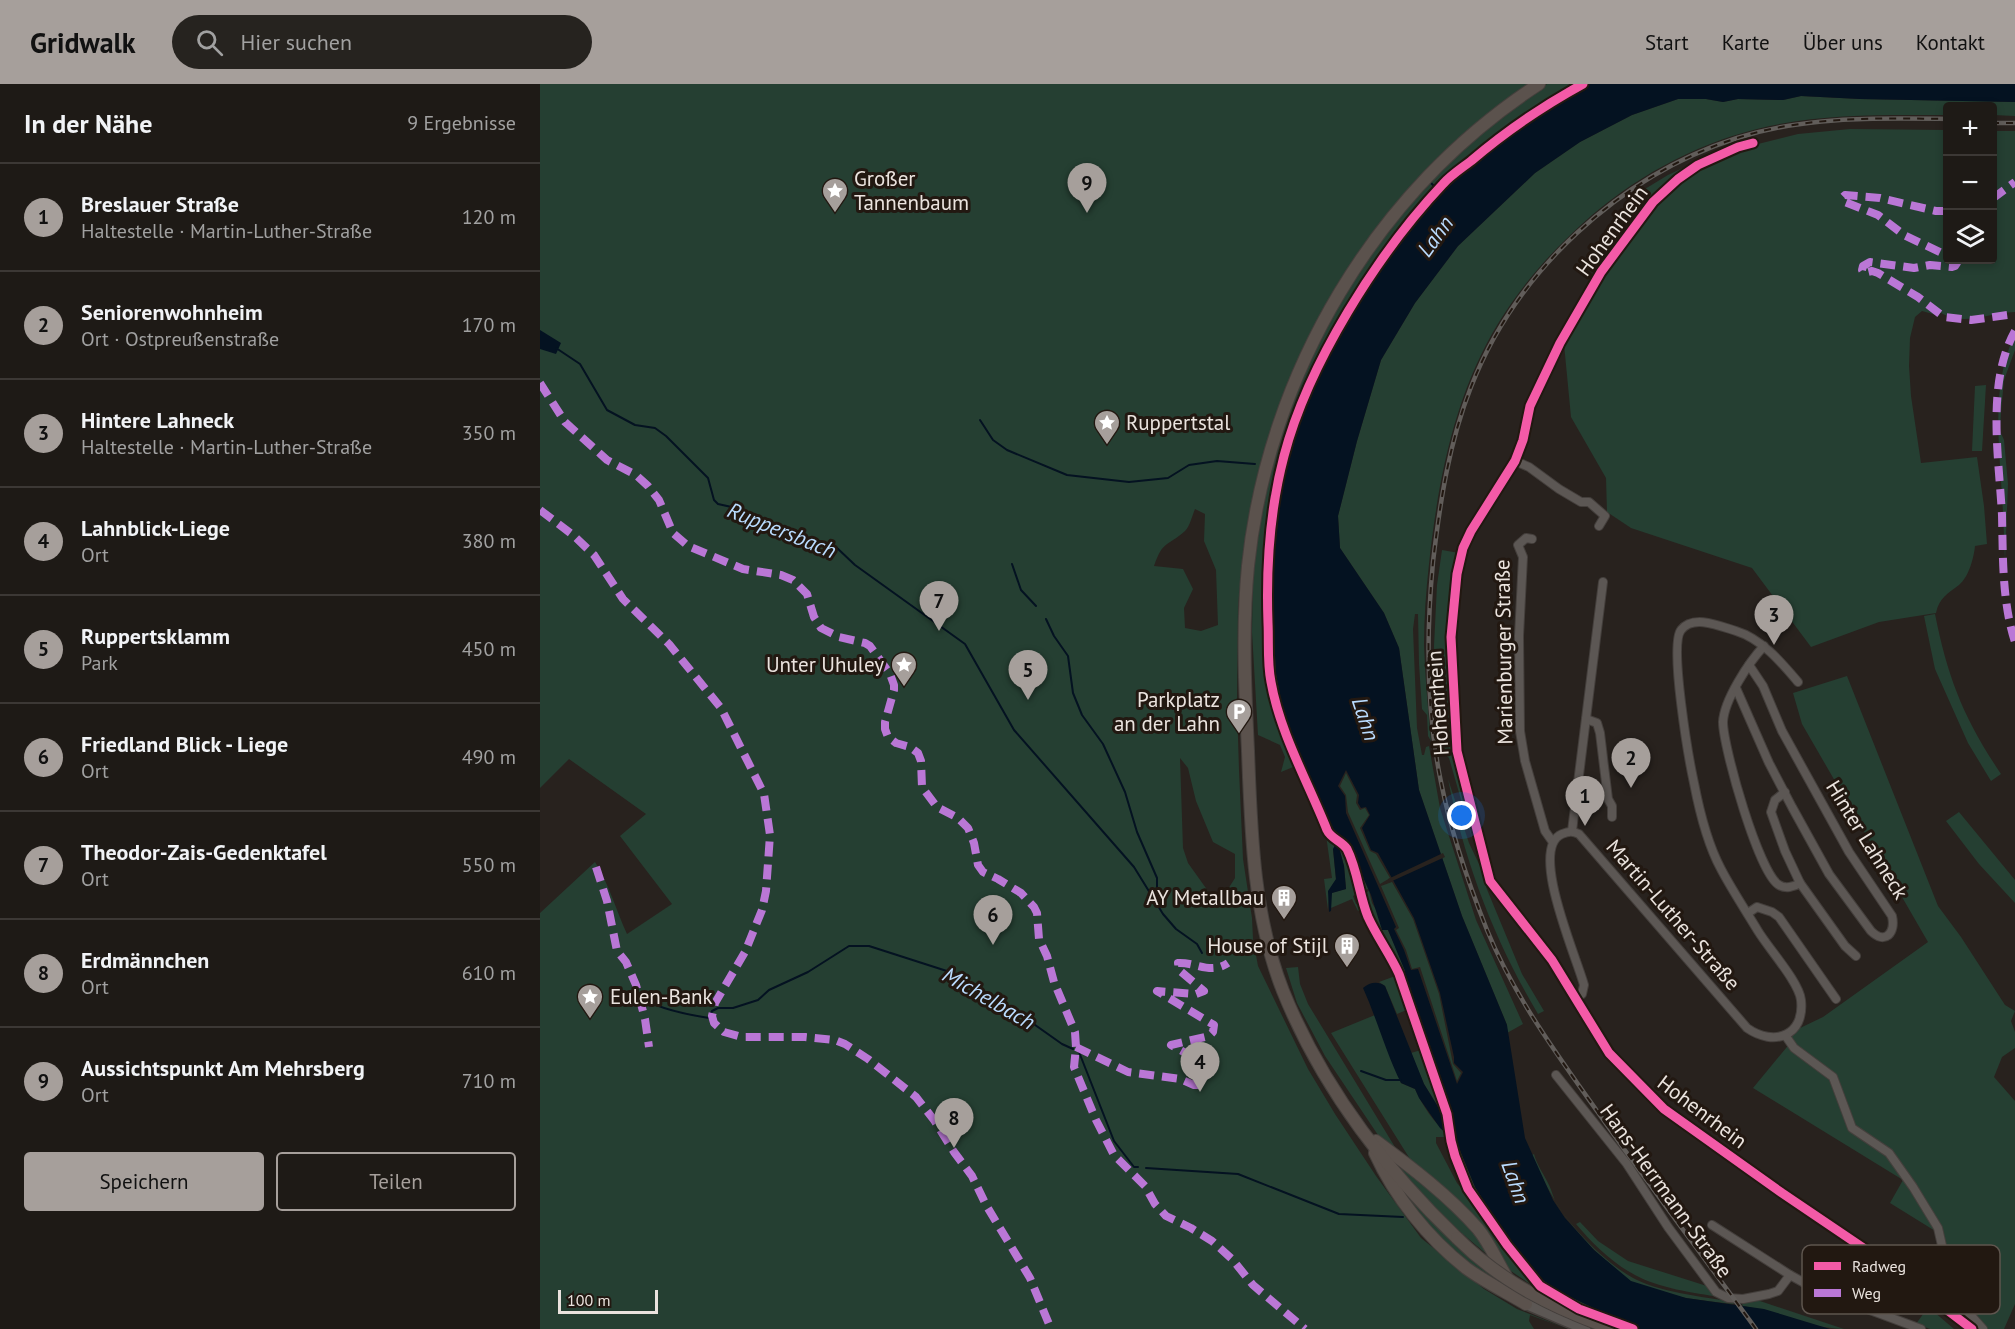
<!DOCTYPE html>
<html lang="de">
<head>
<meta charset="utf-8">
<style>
	body { margin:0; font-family:"PT Sans",sans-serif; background:#26231f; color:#f1f3f6 }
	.controls { position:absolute; right:18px; top:18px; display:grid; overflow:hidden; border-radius:6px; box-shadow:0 3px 9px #0003 }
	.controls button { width:54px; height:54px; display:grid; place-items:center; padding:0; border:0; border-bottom:2px solid #3c3835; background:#1e1a16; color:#f1f3f6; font:30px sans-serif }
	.scale { position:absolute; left:18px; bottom:15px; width:100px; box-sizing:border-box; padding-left:6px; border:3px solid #eae3de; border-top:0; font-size:16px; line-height:21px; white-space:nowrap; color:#eae3de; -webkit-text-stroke:4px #221811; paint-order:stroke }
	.you { position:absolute; left:922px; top:732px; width:21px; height:21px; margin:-15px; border:4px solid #fff; border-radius:50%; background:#1a73e8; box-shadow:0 0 0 9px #1a73e833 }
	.badge { display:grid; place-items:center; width:39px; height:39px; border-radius:50%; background:#a69f9b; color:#111; font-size:20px; font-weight:700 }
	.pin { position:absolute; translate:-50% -50px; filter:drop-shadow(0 2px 3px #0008) }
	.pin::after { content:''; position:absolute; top:32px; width:21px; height:18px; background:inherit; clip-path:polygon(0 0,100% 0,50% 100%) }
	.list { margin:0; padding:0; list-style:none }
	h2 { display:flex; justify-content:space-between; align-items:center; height:78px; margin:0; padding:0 24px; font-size:26px }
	h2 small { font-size:20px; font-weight:400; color:#a1a1a1 }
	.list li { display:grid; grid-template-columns:39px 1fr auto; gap:18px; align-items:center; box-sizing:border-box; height:108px; padding:0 24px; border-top:2px solid #3c3835 }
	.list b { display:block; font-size:22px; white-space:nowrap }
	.list p { margin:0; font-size:20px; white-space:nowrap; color:#a1a1a1 }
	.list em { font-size:20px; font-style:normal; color:#a1a1a1 }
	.actions { display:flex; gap:12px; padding:18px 24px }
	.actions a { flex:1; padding:14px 0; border:2px solid #a69f9b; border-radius:6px; text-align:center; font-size:21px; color:#a69f9b }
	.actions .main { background:#a69f9b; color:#111 }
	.icon { flex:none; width:33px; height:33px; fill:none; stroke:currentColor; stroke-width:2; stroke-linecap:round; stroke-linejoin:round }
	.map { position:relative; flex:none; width:1475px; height:1245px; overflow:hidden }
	header { display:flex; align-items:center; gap:36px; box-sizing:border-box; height:84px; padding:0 30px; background:#a69f9b; color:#111 }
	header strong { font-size:28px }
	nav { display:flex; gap:33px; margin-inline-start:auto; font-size:21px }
	.search { width:420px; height:54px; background:#26231f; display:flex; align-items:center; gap:15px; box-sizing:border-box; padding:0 21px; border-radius:33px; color:#a1a1a1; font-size:22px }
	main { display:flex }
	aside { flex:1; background:#1e1a16 }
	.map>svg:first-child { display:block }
</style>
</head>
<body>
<header>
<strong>Gridwalk</strong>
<div class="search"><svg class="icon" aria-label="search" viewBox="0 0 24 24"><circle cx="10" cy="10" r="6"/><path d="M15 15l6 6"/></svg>Hier suchen</div>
<nav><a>Start</a><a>Karte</a><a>Über uns</a><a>Kontakt</a></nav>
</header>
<main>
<aside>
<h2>In der Nähe<small>9 Ergebnisse</small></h2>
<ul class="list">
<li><span class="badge">1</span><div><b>Breslauer Straße</b><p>Haltestelle · Martin-Luther-Straße</p></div><em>120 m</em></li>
<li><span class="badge">2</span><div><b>Seniorenwohnheim</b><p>Ort · Ostpreußenstraße</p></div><em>170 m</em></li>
<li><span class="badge">3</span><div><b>Hintere Lahneck</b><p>Haltestelle · Martin-Luther-Straße</p></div><em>350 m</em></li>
<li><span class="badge">4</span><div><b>Lahnblick-Liege</b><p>Ort</p></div><em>380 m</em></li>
<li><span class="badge">5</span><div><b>Ruppertsklamm</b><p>Park</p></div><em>450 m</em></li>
<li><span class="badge">6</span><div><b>Friedland Blick - Liege</b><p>Ort</p></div><em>490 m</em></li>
<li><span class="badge">7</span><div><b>Theodor-Zais-Gedenktafel</b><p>Ort</p></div><em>550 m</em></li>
<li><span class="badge">8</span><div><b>Erdmännchen</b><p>Ort</p></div><em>610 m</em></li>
<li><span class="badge">9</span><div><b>Aussichtspunkt Am Mehrsberg</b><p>Ort</p></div><em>710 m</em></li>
</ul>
<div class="actions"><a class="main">Speichern</a><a>Teilen</a></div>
</aside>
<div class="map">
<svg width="1475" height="1245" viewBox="0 0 1475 1245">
	<rect width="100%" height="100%" fill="#28221e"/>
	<g fill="#253f32" fill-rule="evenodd">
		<path d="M0 0H990L829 156 736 331 716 404 701 492 698 522 697 622 699 686 703 775 712 834 713 855 718 882 768 985 795 1030 836 1092 881 1154 944 1205 977 1225 1028 1245 990 1231 989 1237 994 1245H0V829L55 778C69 800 76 826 87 850L132 820 80 752 106 730 29 675 0 704ZM655 425 665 430 664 457 676 486 678 541 661 547 645 544 644 524 653 505 643 485 614 482C623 456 627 463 645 447 650 442 652 432 655 425ZM640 674 648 684 656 717 673 758 695 770V794L678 821 648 779 643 764Z"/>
		<path d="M1007 0H1041L979 37 902 98 853 157 812 220 771 294 758 324 742 369 734 406 725 518 730 600 743 643 758 681 741 688 745 673 740 661 718 651 712 548 713 484 722 421 748 323 793 230 835 162 915 70Z"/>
		<path d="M1261 12 1320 15 1475 18V32L1453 31 1452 22H1408L1407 31C1344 31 1280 29 1217 45 1153 61 1091 95 1042 140 1010 169 981 202 959 238 914 311 898 397 889 480 886 507 884 534 884 561 885 593 888 625 891 657L888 652 887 631 882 625 879 580 878 530H875L873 545 877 644 882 671H884L886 663 889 662 900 724 936 836 983 940 967 949V941L922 832 879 706 859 564 844 529 800 464 798 432 817 357 841 276 875 219 918 162 995 89 1040 58 1092 31 1138 15H1166L1183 18 1198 15 1243 16Z"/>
		<path d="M1310 45 1407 46 1408 176H1452L1453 47H1475V228C1441 229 1420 247 1390 221L1389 222 1400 232 1382 227 1375 233 1370 254 1369 282 1371 312 1381 379 1437 373 1444 422 1447 460 1435 462C1434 473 1429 493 1419 501 1408 509 1399 514 1396 529L1339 538 1271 563 1212 484 1091 444 1067 428 1066 394 1031 333 1024 260 1064 189 1112 122 1124 110 1157 84 1197 67 1218 60 1258 50Z"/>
		<path d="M1164 74 1142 88 1110 117 1100 108 1128 91Z"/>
		<path d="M919 88 856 158 797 252 771 303 755 344 745 379 731 496 736 590 743 627 765 684V690C750 660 736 622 731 587 729 573 730 557 730 542 728 471 734 399 758 332 775 283 804 236 833 192 857 155 885 117 919 88Z"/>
		<path d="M1475 250V266L1464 296 1461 328 1460 347 1464 356 1468 400 1465 477C1464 450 1463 424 1461 397 1458 349 1453 295 1475 250Z"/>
		<path d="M1446 301 1442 367H1432L1435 302Z"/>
		<path d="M902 466 919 469 908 549V585L913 667 934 753 932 754 909 674 902 667 896 617 894 562 897 501Z"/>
		<path d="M1395 530C1408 595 1424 635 1461 690L1451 697 1428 659 1395 585 1384 532Z"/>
		<path d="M1307 592 1398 822 1421 853 1465 921 1475 927 1471 937 1475 948V964L1462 973 1454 993 1475 1017V1220L1464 1245H1439L1430 1241 1387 1206C1403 1184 1408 1177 1400 1150L1350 1119 1363 1096 1213 1004 1251 958 1248 955 1258 945 1283 933 1388 858 1262 640 1253 609Z"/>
		<path d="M806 689 817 711 816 719 820 726 825 724 829 731 820 744 830 767 836 770 850 794 840 800 808 728 806 711 800 702Z"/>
		<path d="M908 695 929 759 949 801 946 803 982 890 1004 927 998 930C955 858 924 777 908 695Z"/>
		<path d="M771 696 792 747 807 757 828 805 823 807 813 776 807 763 790 749 768 697Z"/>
		<path d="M1419 728 1475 796V819L1439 780 1406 737Z"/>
		<path d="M786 751H788L804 764 820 808 813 812 816 820 824 824 818 827 812 815 791 824V809L806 805 804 782 799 763 793 765 796 796C788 804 789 816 788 826L784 795 792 794Z"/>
		<path d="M852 798 873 835 899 910 913 980 921 989 917 997 880 883 872 885 866 866 856 846 859 844 841 802Z"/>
		<path d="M829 807 832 819 848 846 866 887 862 888 836 844 823 810Z"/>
		<path d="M758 883 760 900 768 920 861 1073 838 1051 785 972 757 919 746 884Z"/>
		<path d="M858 891 869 925 857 930 845 902 839 898Z"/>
		<path d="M835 931 861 999 875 1005C882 1021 894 1039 908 1050L909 1053H896V1059L917 1099 928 1112 931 1111 965 1161 994 1198 993 1202 968 1185 875 1083 791 949Z"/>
		<path d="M884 965 906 1035 884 1000 871 969Z"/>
		<path d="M913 1056 917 1059 935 1103 972 1161 1092 1241 1093 1243 1038 1224 1001 1200 958 1147 931 1104 915 1068Z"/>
		<path d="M994 1070C997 1081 1003 1089 1008 1099 1012 1106 1013 1114 1017 1120 1033 1146 1066 1179 1093 1194 1116 1207 1165 1214 1192 1217L1194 1220C1165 1217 1116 1212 1090 1197 1083 1193 1076 1185 1069 1179 1033 1149 1010 1114 992 1071Z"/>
		<path d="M847 1071C885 1102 925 1130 950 1173L918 1146 917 1147 886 1116Z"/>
		<path d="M848 1085 970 1202 976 1212 932 1184 882 1136Z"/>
		<path d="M1040 1138 1058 1157 1088 1177 1170 1203 1180 1213C1154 1209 1118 1204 1095 1191 1072 1179 1052 1159 1036 1140Z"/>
		<path d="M1214 1215 1304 1245C1270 1245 1237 1227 1203 1222L1200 1217Z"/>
		<path d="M1391 1219 1393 1227 1414 1245H1390L1376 1240Z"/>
	</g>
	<g fill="#041221" fill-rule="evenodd">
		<path d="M1048 0H1475V18L1320 15 1261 12 1243 16 1198 15 1183 18 1166 15H1138L1092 31 1040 58 995 89 918 162 875 219 841 276 817 357 798 432 800 464 844 529 859 564 879 706 922 832 967 941 985 1054 1013 1116 1025 1134 1054 1166 1091 1197 1146 1214 1224 1225 1290 1245H1097L1022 1209 1001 1195 972 1161 935 1103 917 1059 900 1044 879 1014 875 1005 861 999C846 969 837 935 823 904 830 898 838 897 845 902L884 1000 911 1044 915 1045 911 1038 862 888 865 887 848 846H842L831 811 807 757 792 747 767 690 743 627 736 590 731 496 745 379 755 344 771 303 797 252 856 158 919 88 987 35ZM806 686 819 711 818 719 821 724 826 723 830 731 822 744 831 766 838 769 874 834 900 909 914 973V979L923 988 917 1000 878 885 871 886 864 866 854 845 856 843 806 729 805 712 798 702Z"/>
		<path d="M0 246 21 259 16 270 0 265Z"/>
		<path d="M795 761 799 763 804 782 806 805 792 809 791 827 789 828 788 807 796 795 793 765Z"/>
	</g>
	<path fill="#28221e" d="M903 769 905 773 850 798 848 795Z"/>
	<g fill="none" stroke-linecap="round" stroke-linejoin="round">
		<g stroke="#041221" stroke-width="2">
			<path d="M890 98 895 103"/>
			<path d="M16 264 40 280 67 326 95 341 115 344 126 352 168 394 174 416 178 420 196 424 208 432 249 450 296 463 315 481 425 560 474 646 594 783 623 830 636 845 657 860 662 869"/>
			<path d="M440 336 453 356 467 366 527 391 589 398 628 394 649 381 677 377 715 380"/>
			<path d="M472 480 481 506 496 522"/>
			<path d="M506 535 514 552 528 572 533 609 542 631 563 660 585 708 597 748 617 794V810L613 814"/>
			<path d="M100 912C114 924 150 931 169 934L172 927 178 924H193L218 916 229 906 268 888 309 862H329L413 889 464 919 522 960 533 965"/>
			<path d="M539 968 574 1057 594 1083H598"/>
			<path d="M821 987 846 996H861"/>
			<path d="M606 1084 698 1090 799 1130 863 1133"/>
		</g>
		<defs>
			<g id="street">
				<path d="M1213 59 1198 63 1158 81 1138 95 1113 118 1061 188 1020 259 990 322 983 356 975 377 931 447 923 464 917 490 911 553 917 667 950 797 1012 876 1069 969 1124 1025 1242 1109 1347 1180 1432 1245"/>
				<path d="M975 377 989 383 1019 405 1041 418H1049L1065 432 1059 442"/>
				<path d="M992 455 986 454 978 461 983 473 979 552 980 647 985 677 1005 747 1012 757"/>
				<path d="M1224 562C1209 578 1184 616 1183 638 1183 663 1219 790 1239 801 1245 805 1254 803 1260 799"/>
				<path d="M1196 604 1229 679 1252 723 1289 790 1331 847C1345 861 1356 849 1352 832L1309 768 1242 647 1223 602 1209 581"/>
				<path d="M1046 635 1057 639 1060 649 1068 715 1072 722V733"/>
				<path d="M1245 708 1235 716 1231 728 1245 767 1260 799 1305 862 1316 872"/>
				<path d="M1032 747 1063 498"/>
				<path d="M1208 829 1217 823 1232 828 1239 833 1296 915"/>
				<path d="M1036 914 1042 910 1044 901C1037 874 988 764 1022 750 1029 747 1033 747 1039 750L1207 944C1234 963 1265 952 1261 916 1259 898 1229 865 1218 847 1206 827 1192 806 1181 785 1168 761 1159 725 1154 699 1149 676 1129 561 1141 546 1153 530 1180 542 1196 547 1222 555 1241 578 1258 598"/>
				<path d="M1245 951 1254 964 1293 993 1312 1044 1349 1069 1373 1103 1398 1144 1411 1201 1419 1218 1443 1245"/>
				<path d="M1016 991 1087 1080 1128 1143 1176 1208 1188 1214 1203 1215 1229 1210 1238 1207 1250 1191 1279 1207 1381 1245"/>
				<path d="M1172 1141 1250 1191"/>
			</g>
			<path id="secondary" d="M986 1220 1045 1245"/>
			<g id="primary">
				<path d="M836 1057C871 1083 909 1112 938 1145 951 1161 958 1180 969 1197"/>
				<path d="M835 1069C855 1113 888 1154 926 1184 945 1198 966 1208 986 1220"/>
				<path d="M917 1154C845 1085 781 1001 743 907 713 831 711 747 708 667 705 605 702 543 708 482 728 289 836 106 999 0"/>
			</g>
		</defs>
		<use href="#street" stroke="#443f3c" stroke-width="10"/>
		<use href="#secondary" stroke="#443f3c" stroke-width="13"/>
		<use href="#primary" stroke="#443f3c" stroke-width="14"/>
		<use href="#street" stroke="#5c5754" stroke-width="8"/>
		<use href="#secondary" stroke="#5c5754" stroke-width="10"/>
		<use href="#primary" stroke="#5b524d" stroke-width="12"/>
		<defs>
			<g id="rail">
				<path d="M1452 39H1475"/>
				<path d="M1216 1245C1163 1172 1109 1101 1057 1027 1016 969 974 912 947 846 928 798 911 749 901 698 886 626 886 551 893 478 900 418 909 359 931 303 976 187 1079 92 1197 54 1266 32 1336 34 1408 35"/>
			</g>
		</defs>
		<use href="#rail" stroke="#615d5a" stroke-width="4.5"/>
		<use href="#rail" stroke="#221811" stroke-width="2" stroke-dasharray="7" stroke-linecap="butt"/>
		<defs>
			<path id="primary-bridge" d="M917 1154C961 1198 1015 1225 1073 1245"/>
		</defs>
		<use href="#primary-bridge" stroke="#443f3c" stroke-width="14" stroke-linecap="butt"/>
		<use href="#primary-bridge" stroke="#5b524d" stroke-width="12"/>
		<g stroke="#ba77d6" stroke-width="8" stroke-dasharray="15 8" stroke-linecap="butt">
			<path d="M1452 115 1475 98"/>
			<path d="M1408 127H1396L1340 114 1305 111 1302 114 1305 118 1338 131 1364 151 1408 172"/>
			<path d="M1413 176 1417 179 1415 182 1412 183 1390 181 1374 184 1330 178 1323 182 1322 186 1324 189 1332 187 1338 189 1378 213 1404 233 1431 236 1475 230"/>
			<path d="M1475 247C1446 299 1459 374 1462 431 1463 473 1462 518 1475 558"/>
			<path d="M0 299 25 338 67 376 96 391 108 402 119 416 133 449 148 462 203 485 241 491 253 496 267 510 274 533 281 544 299 553 325 559 330 562 350 590 354 601V606L345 638V645L348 653 356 659 370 663 378 669 381 677 382 703 397 723 418 734 428 744 434 759 438 781 443 788 458 795 481 809 494 823 497 829 499 855 507 872 514 898 535 948 536 963 534 983 556 1036 574 1071 605 1102 615 1120 626 1132 651 1144 672 1157 692 1175 713 1201 765 1245"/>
			<path d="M0 426 33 451 54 471 83 515 129 560 181 624 224 710 230 751 226 807 222 826 205 868 175 919 172 932 174 939 184 948 202 953H265L295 956 305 960 328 975 376 1013 394 1036 414 1068 432 1092 446 1121 490 1194 511 1245"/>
			<path d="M56 783 67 817 77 867 86 878 96 901 105 935 109 963"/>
			<path d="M536 963 588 988 640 995 654 1001H659L660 977 631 961 669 952 673 948 674 941 617 907 656 910 664 907 639 886 638 879C656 878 670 891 688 879"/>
		</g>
		<defs>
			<g id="cycleway">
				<path d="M1043 0C1003 22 966 47 931 77 922 84 911 91 903 100 838 169 768 280 744 372 730 425 726 484 728 539 729 558 727 579 731 598 740 649 768 698 787 746 791 755 802 757 807 765 818 787 819 811 828 833 837 853 850 870 859 890L907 1030 911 1057 915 1072 928 1105 942 1125 967 1161 1000 1202 1039 1225 1093 1245"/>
				<path d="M1213 59 1198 63 1158 81 1138 95 1113 118 1061 188 1020 259 990 322 983 356 975 377 931 447 923 464 917 490 911 553 917 667 950 797 1012 876 1069 969 1124 1025 1242 1109 1347 1180 1432 1245"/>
			</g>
		</defs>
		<use href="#cycleway" stroke="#221811" stroke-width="13"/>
		<use href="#cycleway" stroke="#f35aa7" stroke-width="9"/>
	</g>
	<defs>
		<symbol id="sight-pin" viewBox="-11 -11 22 30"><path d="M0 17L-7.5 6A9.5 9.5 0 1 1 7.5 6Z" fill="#a69f9b" stroke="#221811"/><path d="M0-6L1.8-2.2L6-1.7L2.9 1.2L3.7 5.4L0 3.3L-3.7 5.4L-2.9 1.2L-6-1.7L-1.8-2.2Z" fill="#fff"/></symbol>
		<symbol id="parking-pin" viewBox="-11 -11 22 30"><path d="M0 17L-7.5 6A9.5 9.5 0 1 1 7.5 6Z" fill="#a69f9b" stroke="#221811"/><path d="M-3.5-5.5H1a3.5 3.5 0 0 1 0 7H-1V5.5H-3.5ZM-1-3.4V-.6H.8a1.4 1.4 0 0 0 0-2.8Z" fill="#fff"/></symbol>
		<symbol id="building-pin" viewBox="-11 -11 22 30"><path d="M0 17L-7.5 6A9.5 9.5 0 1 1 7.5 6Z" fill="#a69f9b" stroke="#221811"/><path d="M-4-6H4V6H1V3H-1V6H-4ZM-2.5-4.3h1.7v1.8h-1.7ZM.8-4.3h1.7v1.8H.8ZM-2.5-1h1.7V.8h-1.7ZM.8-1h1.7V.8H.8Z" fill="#fff"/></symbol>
	</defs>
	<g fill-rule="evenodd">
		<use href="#sight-pin" x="280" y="92" width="30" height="40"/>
		<use href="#sight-pin" x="552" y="324" width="30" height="40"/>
		<use href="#sight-pin" x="349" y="566" width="30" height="40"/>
		<use href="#parking-pin" x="684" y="613" width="30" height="40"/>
		<use href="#building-pin" x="729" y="799" width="30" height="40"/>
		<use href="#building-pin" x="792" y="847" width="30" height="40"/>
		<use href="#sight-pin" x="35" y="898" width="30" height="40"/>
	</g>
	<g text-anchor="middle" stroke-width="6" stroke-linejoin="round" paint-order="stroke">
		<g font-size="21" fill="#eae3de" stroke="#221811" text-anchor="end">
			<text x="314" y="102" text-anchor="start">Großer<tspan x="314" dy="24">Tannenbaum</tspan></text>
			<text x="586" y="346" text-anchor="start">Ruppertstal</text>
			<text x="344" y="588">Unter Uhuley</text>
			<text x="680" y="623">Parkplatz<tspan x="680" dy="24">an der Lahn</tspan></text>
			<text x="724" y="821">AY Metallbau</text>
			<text x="788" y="869">House of Stijl</text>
			<text x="70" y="920" text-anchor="start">Eulen-Bank</text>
		</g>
		<g font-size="21" fill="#eae3de" stroke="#221811">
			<text transform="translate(1072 147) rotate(-54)" y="7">Hohenrhein</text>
			<text transform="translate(964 568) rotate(-91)" y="7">Marienburger Straße</text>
			<text transform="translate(898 619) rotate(-94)" y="7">Hohenrhein</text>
			<text transform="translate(1327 756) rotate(58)" y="7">Hinter Lahneck</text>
			<text transform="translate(1133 831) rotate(49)" y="7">Martin-Luther-Straße</text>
			<text transform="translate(1162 1028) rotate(37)" y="7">Hohenrhein</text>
			<text transform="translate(1126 1107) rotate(54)" y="7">Hans-Herrmann-Straße</text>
		</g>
		<g font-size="22" font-style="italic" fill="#badcff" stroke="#221811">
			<text transform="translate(895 152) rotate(-54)" y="8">Lahn</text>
			<text transform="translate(242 446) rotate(22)" y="8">Ruppersbach</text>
			<text transform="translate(826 635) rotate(72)" y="8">Lahn</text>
			<text transform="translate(449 914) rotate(30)" y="8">Michelbach</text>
			<text transform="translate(976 1098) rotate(70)" y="8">Lahn</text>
		</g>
	</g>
	<rect x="1262" y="1161" width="198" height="69" rx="9" fill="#221811" stroke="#5e554e" stroke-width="1.5"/>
	<rect x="1274" y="1178" width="27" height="8" fill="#f35aa7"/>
	<rect x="1274" y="1205" width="27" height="8" fill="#ba77d6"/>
	<g font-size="16" fill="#eae3de">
		<text x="1312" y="1188">Radweg</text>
		<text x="1312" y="1215">Weg</text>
	</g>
</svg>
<div class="controls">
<button>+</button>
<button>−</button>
<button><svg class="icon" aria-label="layers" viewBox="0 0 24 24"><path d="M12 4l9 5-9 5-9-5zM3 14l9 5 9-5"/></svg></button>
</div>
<div class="scale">100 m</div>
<div class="you"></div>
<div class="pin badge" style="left:1045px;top:742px">1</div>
<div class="pin badge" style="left:1091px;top:704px">2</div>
<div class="pin badge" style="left:1234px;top:561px">3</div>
<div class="pin badge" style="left:660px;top:1008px">4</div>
<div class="pin badge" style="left:488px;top:616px">5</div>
<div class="pin badge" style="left:453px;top:861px">6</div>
<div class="pin badge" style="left:399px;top:547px">7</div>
<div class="pin badge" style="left:414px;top:1064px">8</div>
<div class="pin badge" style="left:547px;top:129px">9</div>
</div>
</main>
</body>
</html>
